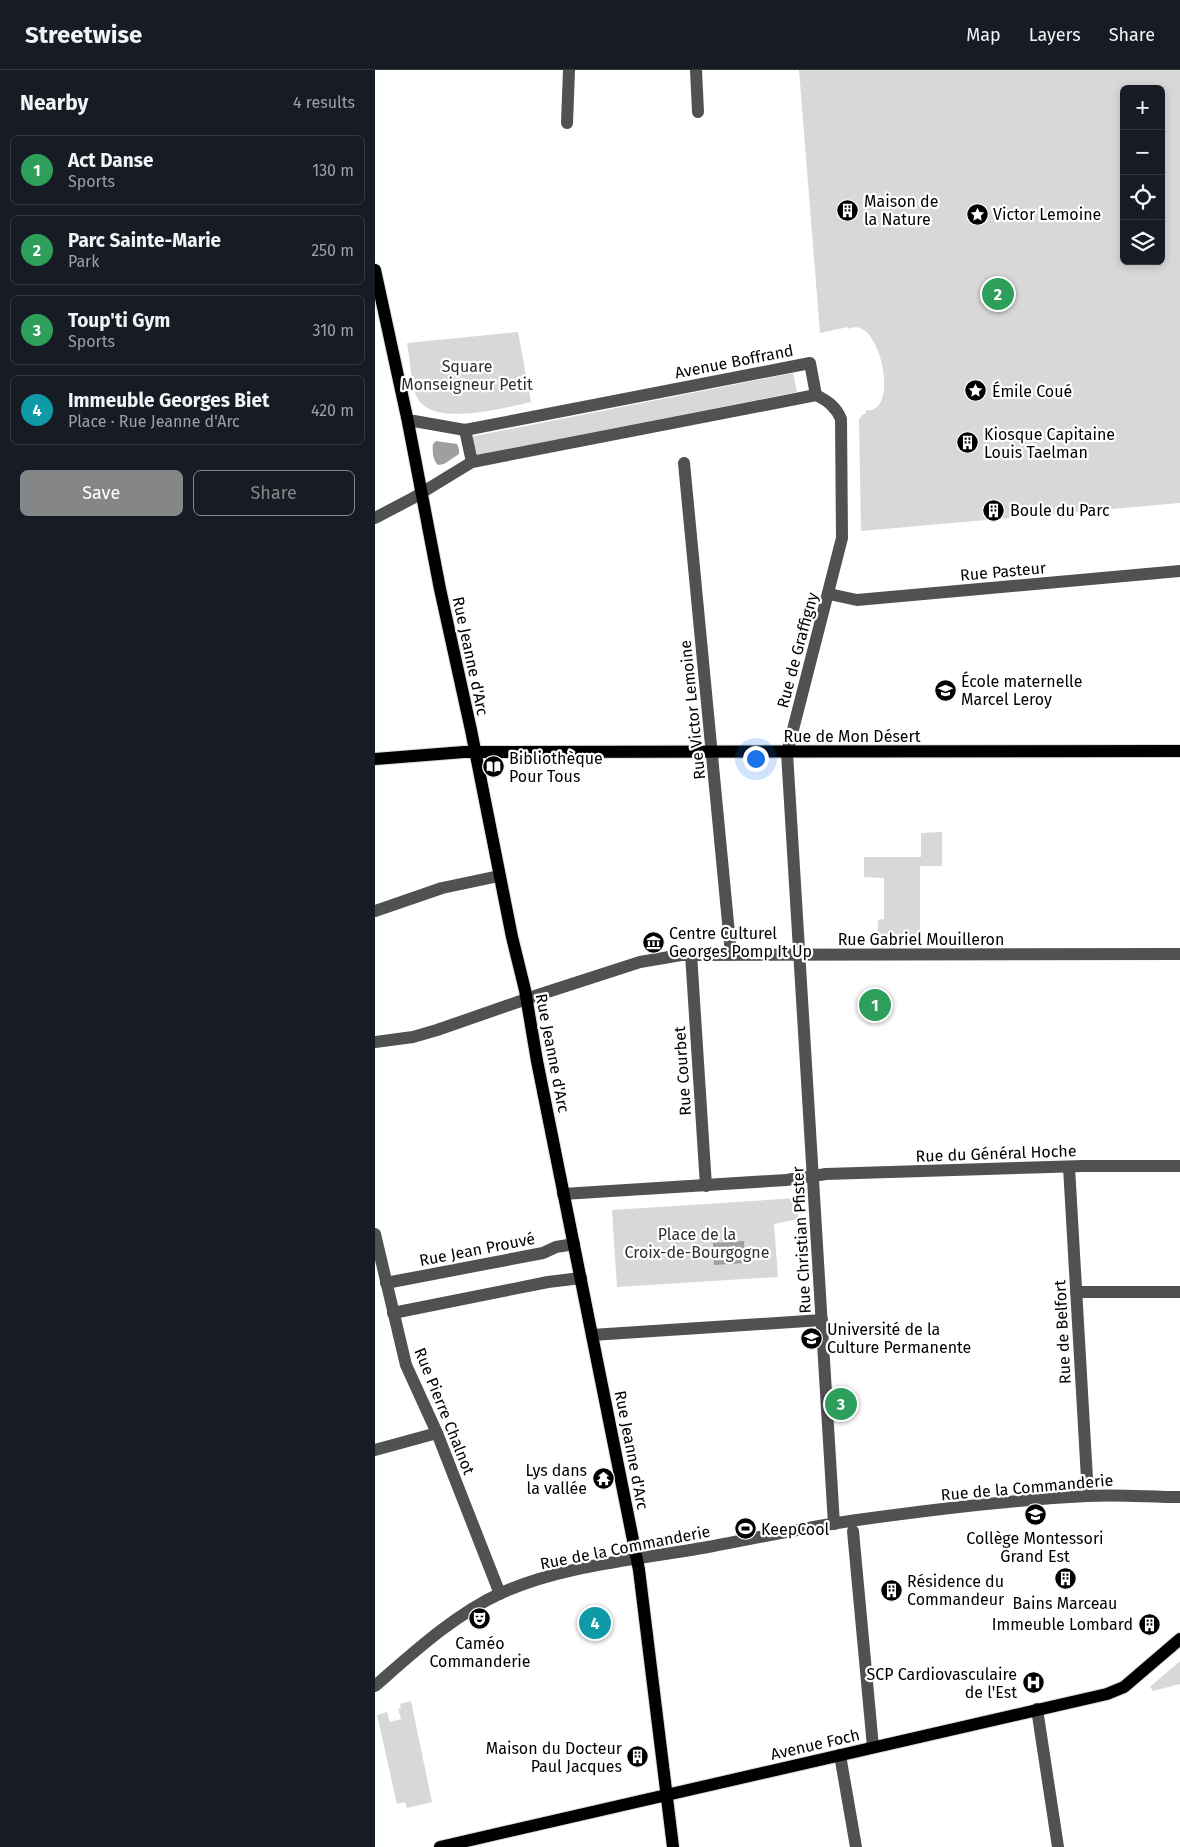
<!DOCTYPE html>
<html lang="en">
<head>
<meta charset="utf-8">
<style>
	body { margin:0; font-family:"Fira Sans",sans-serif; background:#242831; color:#f1f3f6 }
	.controls { position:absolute; right:15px; top:15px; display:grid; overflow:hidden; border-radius:8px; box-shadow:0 2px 8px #0003 }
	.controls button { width:45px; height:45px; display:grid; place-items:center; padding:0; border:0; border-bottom:1px solid #363941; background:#171b24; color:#f1f3f6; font:25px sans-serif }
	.you { position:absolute; left:380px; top:688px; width:18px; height:18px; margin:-12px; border:4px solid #fff; border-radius:50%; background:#1a73e8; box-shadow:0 0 0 8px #1a73e833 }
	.badge { display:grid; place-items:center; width:32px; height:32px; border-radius:50%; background:#858687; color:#fff; font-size:16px; font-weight:700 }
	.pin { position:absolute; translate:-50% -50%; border:2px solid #fff; box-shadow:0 1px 5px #0006 }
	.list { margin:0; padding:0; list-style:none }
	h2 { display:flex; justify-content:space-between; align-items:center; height:65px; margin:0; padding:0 20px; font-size:21px }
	h2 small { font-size:16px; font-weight:400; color:#9ea1a6 }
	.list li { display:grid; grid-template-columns:32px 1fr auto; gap:15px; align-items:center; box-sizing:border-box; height:70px; margin:0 10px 10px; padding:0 10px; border:1px solid #363941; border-radius:8px }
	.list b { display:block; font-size:19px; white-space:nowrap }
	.list p { margin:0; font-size:16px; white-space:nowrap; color:#9ea1a6 }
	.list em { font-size:16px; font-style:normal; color:#9ea1a6 }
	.actions { display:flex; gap:10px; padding:15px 20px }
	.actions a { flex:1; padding:11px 0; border:1px solid #858687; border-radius:8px; text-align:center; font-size:18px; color:#858687 }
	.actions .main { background:#858687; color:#fff }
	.icon { flex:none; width:28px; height:28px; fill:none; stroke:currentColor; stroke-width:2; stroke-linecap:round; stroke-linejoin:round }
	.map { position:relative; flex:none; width:805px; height:1777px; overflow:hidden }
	header { display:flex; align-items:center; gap:30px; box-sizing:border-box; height:70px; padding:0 25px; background:#171b24; border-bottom:1px solid #363941 }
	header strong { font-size:24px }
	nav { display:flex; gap:28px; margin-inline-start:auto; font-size:18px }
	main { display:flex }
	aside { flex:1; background:#171b24 }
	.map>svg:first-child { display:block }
</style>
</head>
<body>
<header>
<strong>Streetwise</strong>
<nav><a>Map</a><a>Layers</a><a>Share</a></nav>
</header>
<main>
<aside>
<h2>Nearby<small>4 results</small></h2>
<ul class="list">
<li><span class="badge" style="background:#2e9e5b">1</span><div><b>Act Danse</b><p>Sports</p></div><em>130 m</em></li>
<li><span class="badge" style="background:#2e9e5b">2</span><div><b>Parc Sainte-Marie</b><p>Park</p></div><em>250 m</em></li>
<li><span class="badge" style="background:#2e9e5b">3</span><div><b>Toup'ti Gym</b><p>Sports</p></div><em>310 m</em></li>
<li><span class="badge" style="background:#0f9aa8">4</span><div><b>Immeuble Georges Biet</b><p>Place · Rue Jeanne d'Arc</p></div><em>420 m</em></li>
</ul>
<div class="actions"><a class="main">Save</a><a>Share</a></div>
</aside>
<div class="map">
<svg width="805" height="1777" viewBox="0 0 805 1777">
	<rect width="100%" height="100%" fill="#fff"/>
	<g fill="#d8d8d8" fill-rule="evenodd">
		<path d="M424 0H805V433L486 461 484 350 487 345 491 343V340C526 345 505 243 474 259L473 257 445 263ZM749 19H786V191H749Z"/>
		<path d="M143 262 156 332C130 338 56 358 42 327 36 315 35 287 32 273Z"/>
		<path d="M418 303 422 322 99 386 95 367Z"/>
		<path d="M567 762V796H545V875L502 874 503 850 509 849V808L489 807V787H546V763Z"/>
		<path d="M422 1128 423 1149 399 1154 403 1207 242 1217 237 1140Z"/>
		<path d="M805 1591V1614L778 1621 775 1617Z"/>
		<path d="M36 1631 57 1732 32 1738 30 1732 22 1734 2 1645 12 1642 15 1652 26 1649 23 1639 26 1638 25 1634Z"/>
	</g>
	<g fill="#9f9f9f">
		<path d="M61 371 82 374 84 379V384L69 394 63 395C58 391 57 381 58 374Z"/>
		<path d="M369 1171 370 1193 339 1195 338 1173Z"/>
	</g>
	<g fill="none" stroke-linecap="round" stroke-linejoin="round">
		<defs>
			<g id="major">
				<path d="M0 200 33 352 65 519 96 660 137 867 150 920 162 991 264 1500 298 1777"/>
				<path d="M0 689 89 682 805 681"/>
				<path d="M65 1777 732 1624 749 1617 805 1569"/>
			</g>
		</defs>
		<use href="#major" stroke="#dbdbdb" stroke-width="14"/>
		<g stroke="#515151" stroke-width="12">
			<path d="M321 0 323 42"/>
			<path d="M192 53 194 0"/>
			<path d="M441 325C453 331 461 337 466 349L467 468 412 683 459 1454"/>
			<path d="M33 352 39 351 90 360 435 293 441 325"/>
			<path d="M90 360 97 392"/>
			<path d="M309 393 356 884"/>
			<path d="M0 448 38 428 97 392 441 325"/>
			<path d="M454 524 482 530 805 501"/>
			<path d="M0 841 67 818 124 806"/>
			<path d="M316 884 331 1116"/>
			<path d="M0 972 38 967 62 960 163 925 265 892 306 885 805 884"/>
			<path d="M694 1097 713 1426"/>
			<path d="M188 1124 411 1110 451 1104 708 1096H805"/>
			<path d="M0 1164 31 1295 62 1363 125 1524"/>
			<path d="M11 1213 168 1183 181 1177 199 1174"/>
			<path d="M701 1222H805"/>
			<path d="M18 1243 173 1212 206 1208"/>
			<path d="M217 1265 447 1250"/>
			<path d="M0 1380 62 1363"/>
			<path d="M478 1461 498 1677"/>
			<path d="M0 1616C39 1582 79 1545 126 1523 188 1495 266 1489 333 1477 380 1468 428 1458 475 1451 553 1440 633 1430 712 1426 743 1424 774 1427 805 1427"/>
			<path d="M662 1639 683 1777"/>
			<path d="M465 1685 481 1777"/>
		</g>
		<use href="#major" stroke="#000" stroke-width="12"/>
	</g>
	<defs>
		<symbol id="building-disc" viewBox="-11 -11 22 22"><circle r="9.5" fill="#000" stroke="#fff"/><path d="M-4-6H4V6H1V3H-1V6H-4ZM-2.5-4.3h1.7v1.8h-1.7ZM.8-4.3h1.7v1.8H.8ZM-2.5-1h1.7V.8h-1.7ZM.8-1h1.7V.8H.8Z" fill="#fff"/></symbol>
		<symbol id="sight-disc" viewBox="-11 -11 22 22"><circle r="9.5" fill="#000" stroke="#fff"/><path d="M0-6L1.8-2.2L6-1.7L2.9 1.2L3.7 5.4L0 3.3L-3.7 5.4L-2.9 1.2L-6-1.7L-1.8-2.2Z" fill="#fff"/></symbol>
		<symbol id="school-disc" viewBox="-11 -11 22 22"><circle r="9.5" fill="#000" stroke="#fff"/><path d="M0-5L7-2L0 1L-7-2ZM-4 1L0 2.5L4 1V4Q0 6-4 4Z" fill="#fff"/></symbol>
		<symbol id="library-disc" viewBox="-11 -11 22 22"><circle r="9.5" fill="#000" stroke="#fff"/><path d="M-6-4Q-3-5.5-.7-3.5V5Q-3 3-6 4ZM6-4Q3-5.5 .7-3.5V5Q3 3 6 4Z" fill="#fff"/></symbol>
		<symbol id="museum-disc" viewBox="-11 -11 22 22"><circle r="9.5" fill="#000" stroke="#fff"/><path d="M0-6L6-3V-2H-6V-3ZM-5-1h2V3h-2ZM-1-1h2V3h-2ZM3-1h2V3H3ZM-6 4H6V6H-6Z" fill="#fff"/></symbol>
		<symbol id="university-disc" viewBox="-11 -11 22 22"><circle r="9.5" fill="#000" stroke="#fff"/><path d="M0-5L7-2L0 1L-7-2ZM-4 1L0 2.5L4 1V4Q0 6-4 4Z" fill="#fff"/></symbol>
		<symbol id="temple-disc" viewBox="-11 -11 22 22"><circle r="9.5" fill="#000" stroke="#fff"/><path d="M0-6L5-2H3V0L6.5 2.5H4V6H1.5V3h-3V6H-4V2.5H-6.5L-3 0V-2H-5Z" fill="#fff"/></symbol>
		<symbol id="stadium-disc" viewBox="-11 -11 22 22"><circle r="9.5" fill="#000" stroke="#fff"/><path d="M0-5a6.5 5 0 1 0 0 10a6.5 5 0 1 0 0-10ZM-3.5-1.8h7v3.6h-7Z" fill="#fff"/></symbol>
		<symbol id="theatre-disc" viewBox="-11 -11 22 22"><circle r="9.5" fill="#000" stroke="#fff"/><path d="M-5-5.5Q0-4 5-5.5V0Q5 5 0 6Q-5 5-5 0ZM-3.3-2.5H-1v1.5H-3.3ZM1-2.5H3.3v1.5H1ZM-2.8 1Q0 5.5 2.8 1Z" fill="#fff"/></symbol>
		<symbol id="hospital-disc" viewBox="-11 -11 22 22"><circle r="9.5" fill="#000" stroke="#fff"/><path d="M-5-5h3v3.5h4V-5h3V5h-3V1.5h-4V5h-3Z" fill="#fff"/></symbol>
	</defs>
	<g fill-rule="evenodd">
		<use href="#building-disc" x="460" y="128" width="25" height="25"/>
		<use href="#sight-disc" x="590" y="132" width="25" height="25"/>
		<use href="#sight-disc" x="588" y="308" width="25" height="25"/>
		<use href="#building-disc" x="580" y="360" width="25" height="25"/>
		<use href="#building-disc" x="606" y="428" width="25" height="25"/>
		<use href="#school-disc" x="558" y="608" width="25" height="25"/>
		<use href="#library-disc" x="106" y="684" width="25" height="25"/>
		<use href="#museum-disc" x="266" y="860" width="25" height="25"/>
		<use href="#university-disc" x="424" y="1256" width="25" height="25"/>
		<use href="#temple-disc" x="216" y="1396" width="25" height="25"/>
		<use href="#school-disc" x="648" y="1432" width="25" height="25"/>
		<use href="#stadium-disc" x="358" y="1446" width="25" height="25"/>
		<use href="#building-disc" x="678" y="1496" width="25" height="25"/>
		<use href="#building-disc" x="504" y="1508" width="25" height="25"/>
		<use href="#theatre-disc" x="92" y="1536" width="25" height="25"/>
		<use href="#building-disc" x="762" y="1542" width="25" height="25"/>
		<use href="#hospital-disc" x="646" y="1600" width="25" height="25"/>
		<use href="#building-disc" x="250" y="1674" width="25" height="25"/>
	</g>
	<g text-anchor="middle" stroke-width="4.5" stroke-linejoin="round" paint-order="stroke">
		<g font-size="16" fill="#000" stroke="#fff" text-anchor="start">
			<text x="489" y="137">Maison de<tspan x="489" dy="18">la Nature</tspan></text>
			<text x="618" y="150">Victor Lemoine</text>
			<text x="617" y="327">Émile Coué</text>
			<text x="609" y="370">Kiosque Capitaine<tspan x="609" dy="18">Louis Taelman</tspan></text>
			<text x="635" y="446">Boule du Parc</text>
			<text x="586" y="617">École maternelle<tspan x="586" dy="18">Marcel Leroy</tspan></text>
			<text x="134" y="694">Bibliothèque<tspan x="134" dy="18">Pour Tous</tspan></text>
			<text x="294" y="869">Centre Culturel<tspan x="294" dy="18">Georges Pomp It Up</tspan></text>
			<text x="452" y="1265">Université de la<tspan x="452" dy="18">Culture Permanente</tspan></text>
			<text x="212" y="1406" text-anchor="end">Lys dans<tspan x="212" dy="18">la vallée</tspan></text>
			<text x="386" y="1465">KeepCool</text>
			<text x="660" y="1474" text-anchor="middle">Collège Montessori<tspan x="660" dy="18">Grand Est</tspan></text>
			<text x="532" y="1517">Résidence du<tspan x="532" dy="18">Commandeur</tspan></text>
			<text x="690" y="1539" text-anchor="middle">Bains Marceau</text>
			<text x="758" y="1560" text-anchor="end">Immeuble Lombard</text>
			<text x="105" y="1579" text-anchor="middle">Caméo<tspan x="105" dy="18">Commanderie</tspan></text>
			<text x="642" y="1610" text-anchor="end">SCP Cardiovasculaire<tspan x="642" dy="18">de l'Est</tspan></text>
			<text x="247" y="1684" text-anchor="end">Maison du Docteur<tspan x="247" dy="18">Paul Jacques</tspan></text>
		</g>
		<g font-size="16" fill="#000" stroke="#fff">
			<text transform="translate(359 291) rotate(-11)" y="6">Avenue Boffrand</text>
			<text transform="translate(628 501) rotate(-5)" y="6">Rue Pasteur</text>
			<text transform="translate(422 580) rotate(-75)" y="6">Rue de Graffigny</text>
			<text transform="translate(96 586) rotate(78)" y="6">Rue Jeanne d'Arc</text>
			<text transform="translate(317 640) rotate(-96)" y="6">Rue Victor Lemoine</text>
			<text x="477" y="672">Rue de Mon Désert</text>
			<text x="546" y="875">Rue Gabriel Mouilleron</text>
			<text transform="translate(178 983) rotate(79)" y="6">Rue Jeanne d'Arc</text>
			<text transform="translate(307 1001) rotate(-94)" y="6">Rue Courbet</text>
			<text transform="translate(621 1083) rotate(-2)" y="6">Rue du Général Hoche</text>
			<text transform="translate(426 1170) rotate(-93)" y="6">Rue Christian Pfister</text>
			<text transform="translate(102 1179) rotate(-11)" y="6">Rue Jean Prouvé</text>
			<text transform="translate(687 1262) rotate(-93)" y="6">Rue de Belfort</text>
			<text transform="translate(70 1341) rotate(68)" y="6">Rue Pierre Chalnot</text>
			<text transform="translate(257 1380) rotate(79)" y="6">Rue Jeanne d'Arc</text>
			<text transform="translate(652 1417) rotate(-5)" y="6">Rue de la Commanderie</text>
			<text transform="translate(250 1477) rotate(-11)" y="6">Rue de la Commanderie</text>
			<text transform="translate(440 1674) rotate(-13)" y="6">Avenue Foch</text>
		</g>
		<g font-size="16" fill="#2f2f2f" stroke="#fff">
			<text x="92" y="302">Square<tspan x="92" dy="18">Monseigneur Petit</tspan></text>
			<text x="322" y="1170">Place de la<tspan x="322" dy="18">Croix-de-Bourgogne</tspan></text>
		</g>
	</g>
</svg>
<div class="controls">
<button>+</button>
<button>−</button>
<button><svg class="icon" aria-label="locate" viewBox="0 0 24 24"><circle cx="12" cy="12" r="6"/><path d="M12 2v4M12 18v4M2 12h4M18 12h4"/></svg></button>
<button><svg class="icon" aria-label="layers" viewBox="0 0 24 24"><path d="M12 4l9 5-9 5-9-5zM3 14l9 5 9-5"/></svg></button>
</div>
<div class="you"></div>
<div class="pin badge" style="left:500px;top:935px;background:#2e9e5b">1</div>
<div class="pin badge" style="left:623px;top:224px;background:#2e9e5b">2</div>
<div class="pin badge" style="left:466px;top:1334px;background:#2e9e5b">3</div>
<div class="pin badge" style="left:220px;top:1553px;background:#0f9aa8">4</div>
</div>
</main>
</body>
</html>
